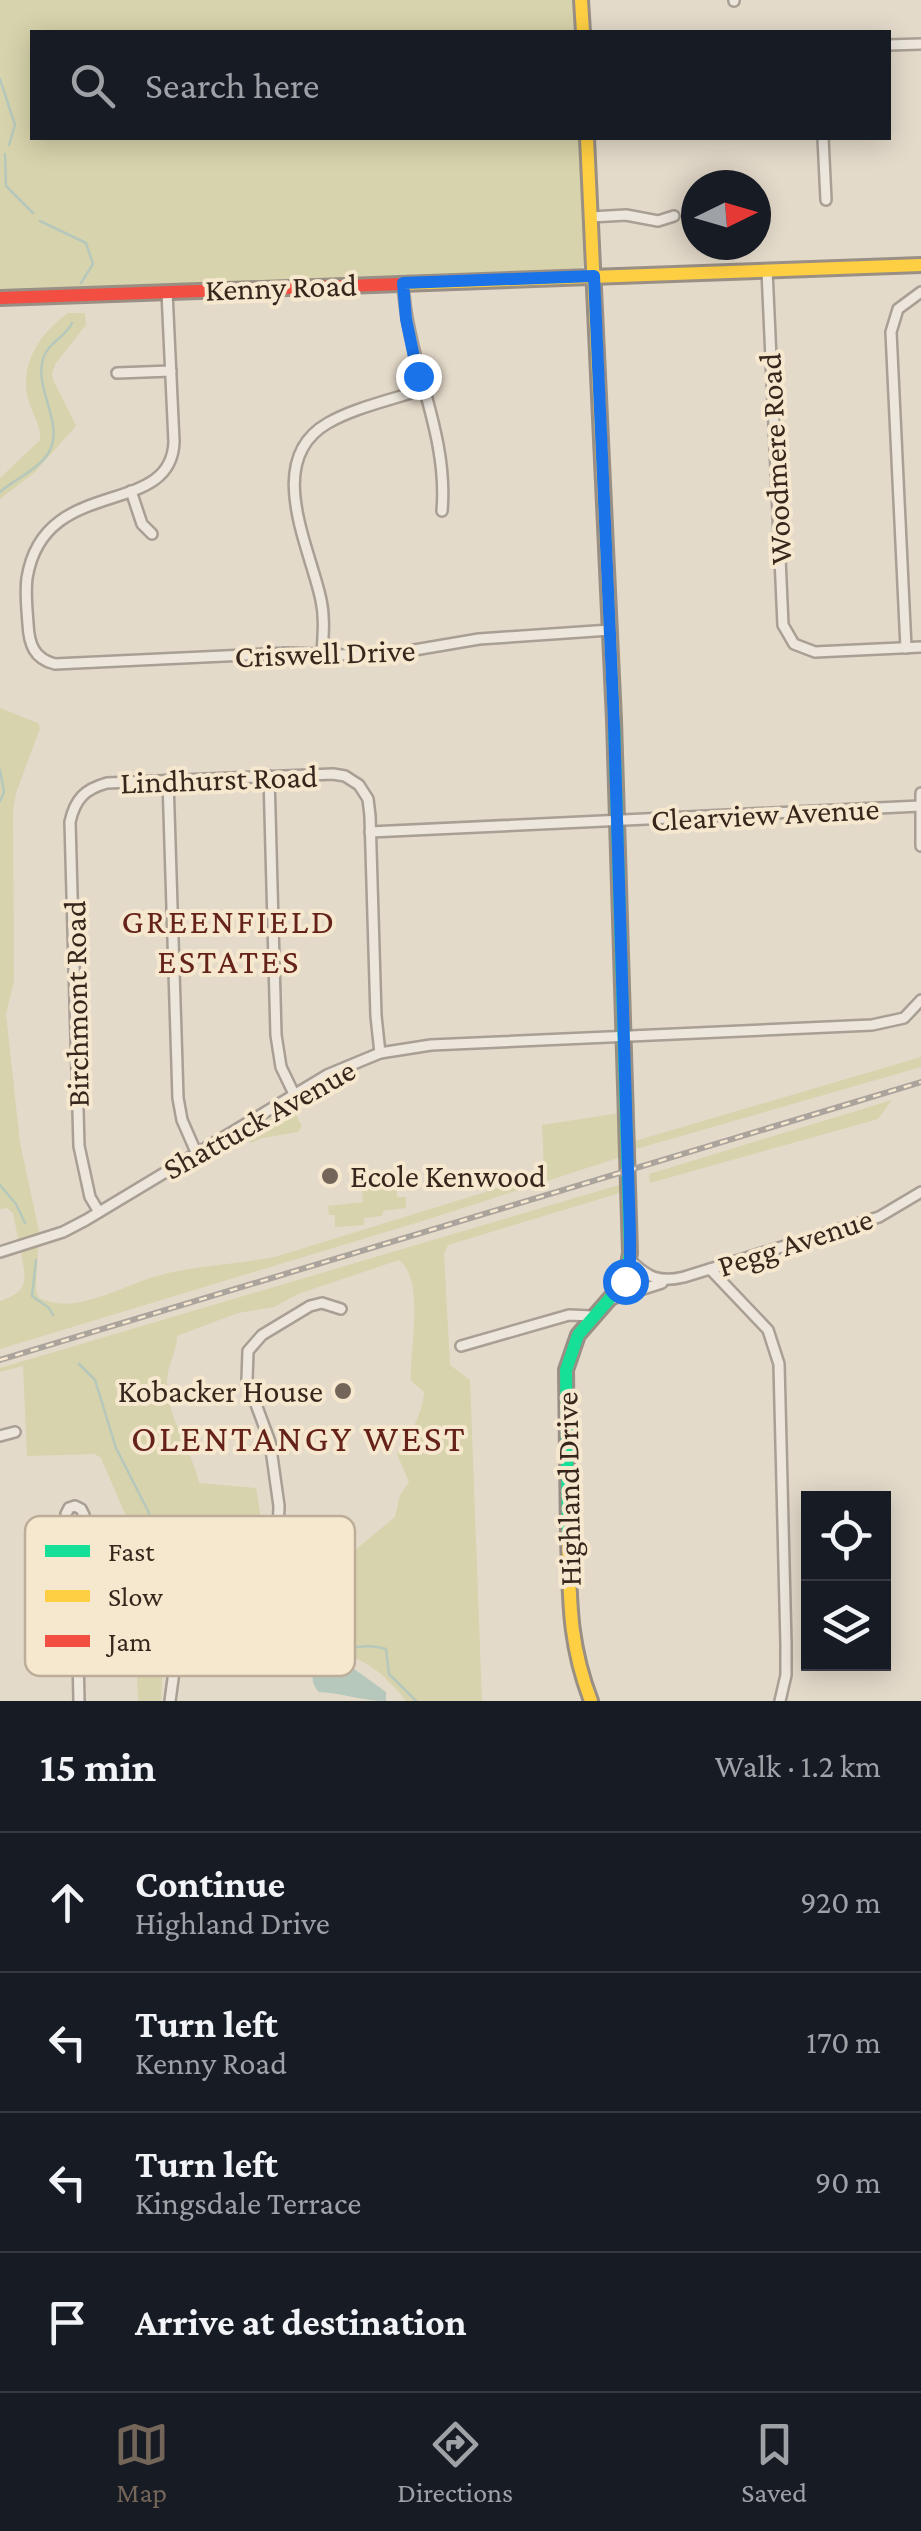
<!DOCTYPE html>
<html lang="en">
<head>
<meta charset="utf-8">
<style>
	body { margin:0; font-family:"Crimson Pro",serif; background:#20242c; color:#f1f3f6 }
	.controls { position:absolute; right:30px; bottom:30px; display:grid; overflow:hidden; border-radius:0px; box-shadow:0 5px 25px #0003 }
	.controls button { width:90px; height:90px; display:grid; place-items:center; padding:0; border:0; border-bottom:2px solid #363941; background:#171b24; color:#f1f3f6; font:50px sans-serif }
	.compass { position:absolute; left:681px; top:170px; width:90px; height:90px; border-radius:50%; background:#171b24; box-shadow:0 5px 25px #0003; rotate:85deg }
	.stop { position:absolute; width:30px; height:30px; margin:-22px; border:8px solid #1a73e8; border-radius:50%; background:#fff }
	.stop.end { background:#1a73e8; border-color:#fff; box-shadow:0 2px 10px #0008 }
	.list { margin:0; padding:0; list-style:none }
	h2 { display:flex; justify-content:space-between; align-items:center; height:130px; margin:0; padding:0 40px; font-size:42px }
	h2 small { font-size:32px; font-weight:400; color:#9ea1a6 }
	.list li { display:grid; grid-template-columns:65px 1fr auto; gap:30px; align-items:center; box-sizing:border-box; height:140px; padding:0 40px; border-top:2px solid #363941 }
	.list b { display:block; font-size:38px; white-space:nowrap }
	.list p { margin:0; font-size:32px; white-space:nowrap; color:#9ea1a6 }
	.list em { font-size:32px; font-style:normal; color:#9ea1a6 }
	.icon { flex:none; width:55px; height:55px; fill:none; stroke:currentColor; stroke-width:2; stroke-linecap:round; stroke-linejoin:round }
	.map { position:relative; flex:none; width:921px; height:1701px; overflow:hidden }
	.search { position:absolute; background:#171b24; box-shadow:0 5px 25px #0003; left:30px; right:30px; top:30px; height:110px; display:flex; align-items:center; gap:25px; box-sizing:border-box; padding:0 35px; border-radius:0px; color:#9ea1a6; font-size:38px }
	.sheet { height:690px; background:#171b24 }
	nav { display:flex; justify-content:space-around; align-items:center; box-sizing:border-box; height:140px; border-top:2px solid #363941; background:#171b24; font-size:28px; color:#9ea1a6 }
	nav a { display:grid; justify-items:center; gap:5px }
	nav .on { color:#746559 }
	.map>svg:first-child { display:block }
</style>
</head>
<body>
<div class="map">
<svg width="921" height="1701" viewBox="0 0 921 1701">
	<rect width="100%" height="100%" fill="#e4daca"/>
	<g fill="#d7d3ac">
		<path d="M0 0H575L577 32H32V138H581L585 264 580 269 0 290Z"/>
		<path d="M68 313H85L86 325 56 363 52 373 53 380 76 426 34 473 0 499V478L40 440C41 426 33 415 29 402 18 366 39 334 68 313Z"/>
		<path d="M0 708 38 723 40 728 16 793 13 811 14 981 6 1014 20 1143 39 1231 37 1238 23 1241 18 1238 13 1213 7 1208 0 1209Z"/>
		<path d="M921 1057V1067L636 1149 635 1141Z"/>
		<path d="M892 1100 878 1119 650 1183 649 1174Z"/>
		<path d="M286 1109 296 1115 302 1126 298 1132 262 1138 251 1143 245 1133Z"/>
		<path d="M620 1113 621 1154 618 1158 432 1218 0 1349V1301C30 1291 26 1281 21 1252L38 1247 36 1289 39 1298C53 1305 70 1305 85 1301 114 1294 139 1280 168 1273 205 1265 241 1264 278 1256L541 1175 544 1169 542 1125Z"/>
		<path d="M395 1171 397 1197H406V1208L383 1211 382 1216 364 1218V1225L335 1227V1215H329L328 1206 363 1202 362 1189 376 1187 375 1173Z"/>
		<path d="M619 1185 623 1192 448 1245 444 1254 450 1365 470 1380 482 1701H406C370 1655 339 1645 283 1652L232 1610 231 1602 247 1586 279 1601 284 1598 279 1586 300 1582 316 1563 338 1572 354 1551 395 1517 400 1495 409 1482 397 1454C409 1436 423 1414 424 1392L411 1381C409 1350 426 1281 399 1260L298 1294 274 1307 238 1313 177 1336C177 1353 167 1365 167 1382 166 1416 192 1449 199 1483L256 1488C260 1515 272 1551 234 1563 222 1597 184 1594 165 1622L161 1701H138L131 1528 101 1458 95 1454 27 1456 23 1366 0 1372V1368Z"/>
	</g>
	<path fill="#b6c8bb" d="M326 1661 350 1666 386 1692V1701C362 1701 342 1693 319 1692 308 1681 312 1667 326 1661Z"/>
	<g fill="none" stroke-linecap="round" stroke-linejoin="round">
		<g stroke="#b6c8bb" stroke-width="2.5">
			<path d="M0 79 15 125 9 145"/>
			<path d="M5 154 6 186 33 213"/>
			<path d="M40 221 86 243 93 264 81 283"/>
			<path d="M0 492C15 479 38 470 49 452 65 424 34 390 43 359 48 342 65 338 72 323"/>
			<path d="M0 770 4 792 0 801"/>
			<path d="M0 1185 16 1204 25 1223"/>
			<path d="M36 1260 32 1296 49 1308 53 1315"/>
			<path d="M79 1364 95 1380 116 1448 149 1513 157 1543 166 1555 220 1584"/>
			<path d="M240 1593C266 1601 296 1631 324 1643 351 1654 358 1641 386 1649L389 1674 416 1701"/>
		</g>
		<defs>
			<g id="street">
				<path d="M734 0V1"/>
				<path d="M888 45 921 44"/>
				<path d="M823 138 826 200"/>
				<path d="M591 217 626 215 658 221 674 216"/>
				<path d="M767 270 783 625 794 644 815 652 921 647"/>
				<path d="M403 283C407 362 449 432 442 511"/>
				<path d="M167 292 174 442C171 520 44 473 27 578 25 593 27 609 28 624 29 644 34 659 55 664L288 653 379 656 479 639 610 630"/>
				<path d="M117 373 171 371"/>
				<path d="M131 491 142 524 152 534"/>
				<path d="M906 648 891 332 898 309 921 292"/>
				<path d="M322 654C323 636 325 618 321 600 310 547 263 460 328 423 356 407 392 400 423 389"/>
				<path d="M269 776 276 1035 281 1067 294 1094"/>
				<path d="M168 780 178 1098 182 1120 196 1152"/>
				<path d="M921 793V846"/>
				<path d="M370 832 920 806"/>
				<path d="M99 1212 90 1197 79 1146 70 822C75 799 85 789 107 783L333 774 345 776 359 785 368 799 370 816 376 1016 380 1053"/>
				<path d="M0 1252 63 1232 86 1220 327 1075 380 1053 431 1045 872 1025 904 1018 921 1000"/>
				<path d="M630 1260C648 1278 660 1283 684 1277L879 1217 921 1192"/>
				<path d="M710 1269 768 1330 779 1364 786 1644V1675L780 1701"/>
				<path d="M612 1299 662 1283"/>
				<path d="M461 1346 569 1315 592 1316"/>
				<path d="M0 1436 15 1432"/>
				<path d="M75 1523 81 1521 84 1515 81 1509 75 1506 69 1508 66 1514 69 1521 75 1523 79 1701"/>
				<path d="M170 1701 178 1642 185 1626 221 1603 267 1556 278 1533 279 1506 270 1442 247 1380 248 1351 262 1335 310 1306 322 1303 341 1309"/>
			</g>
			<path id="fast" d="M568 1535 566 1370 578 1335 625 1281 630 1253 614 720"/>
			<g id="slow">
				<path d="M581 0 583 32"/>
				<path d="M587 138 614 720"/>
				<path d="M401 284 921 265"/>
				<path d="M568 1535C570 1598 568 1641 591 1701"/>
			</g>
			<path id="jam" d="M0 298 401 284"/>
		</defs>
		<use href="#street" stroke="#a99f94" stroke-width="14"/>
		<use href="#fast" stroke="#998f84" stroke-width="18"/>
		<use href="#slow" stroke="#998f84" stroke-width="18"/>
		<use href="#jam" stroke="#998f84" stroke-width="18"/>
		<use href="#street" stroke="#ece6dd" stroke-width="9"/>
		<use href="#fast" stroke="#16e098" stroke-width="12"/>
		<use href="#slow" stroke="#ffcf43" stroke-width="12"/>
		<use href="#jam" stroke="#f24e42" stroke-width="12"/>
		<defs>
			<path id="rail" d="M0 1360 921 1082"/>
		</defs>
		<use href="#rail" stroke="#aba49d" stroke-width="6"/>
		<use href="#rail" stroke="#f6e7cf" stroke-width="2.5" stroke-dasharray="8" stroke-linecap="butt"/>
	</g>
	<g fill="none" stroke-linecap="round" stroke-linejoin="round">
		<path stroke="#1a73e8" stroke-width="12" d="M418 376 406 319 403 283 594 276 614 724 630 1234V1260L625 1281"/>
	</g>
	<g fill="#746559" stroke="#f6e7cf" stroke-width="4">
		<circle cx="330" cy="1176" r="10"/>
		<circle cx="343" cy="1391" r="10"/>
	</g>
	<g text-anchor="middle" stroke-width="8" stroke-linejoin="round" paint-order="stroke">
		<g font-size="32" fill="#37261c" stroke="#f6e7cf">
			<text transform="translate(281 287) rotate(-2)" y="11">Kenny Road</text>
			<text transform="translate(775 459) rotate(-93)" y="11">Woodmere Road</text>
			<text transform="translate(325 653) rotate(-2)" y="11">Criswell Drive</text>
			<text transform="translate(219 779) rotate(-2)" y="11">Lindhurst Road</text>
			<text transform="translate(765 814) rotate(-3)" y="11">Clearview Avenue</text>
			<text transform="translate(76 1004) rotate(-91)" y="11">Birchmont Road</text>
			<text transform="translate(259 1119) rotate(-29)" y="11">Shattuck Avenue</text>
			<text transform="translate(795 1242) rotate(-18)" y="11">Pegg Avenue</text>
			<text transform="translate(568 1489) rotate(-91)" y="11">Highland Drive</text>
		</g>
		<g font-size="32" fill="#37261c" stroke="#f6e7cf" text-anchor="start">
			<text x="350" y="1187">Ecole Kenwood</text>
			<text x="323" y="1402" text-anchor="end">Kobacker House</text>
		</g>
		<g font-size="35" letter-spacing="2.5" fill="#65221a" stroke="#f6e7cf">
			<text x="229" y="933">GREENFIELD<tspan x="229" dy="40">ESTATES</tspan></text>
		</g>
		<g font-size="38" letter-spacing="2.5" fill="#65221a" stroke="#f6e7cf">
			<text x="299" y="1451">OLENTANGY WEST</text>
		</g>
	</g>
	<rect x="25" y="1516" width="330" height="160" rx="15" fill="#f6e7cf" stroke="#bdad99" stroke-width="2.5"/>
	<rect x="45" y="1545" width="45" height="12" fill="#16e098"/>
	<rect x="45" y="1590" width="45" height="12" fill="#ffcf43"/>
	<rect x="45" y="1635" width="45" height="12" fill="#f24e42"/>
	<g font-size="28" fill="#37261c">
		<text x="108" y="1561">Fast</text>
		<text x="108" y="1606">Slow</text>
		<text x="108" y="1651">Jam</text>
	</g>
</svg>
<div class="controls">
<button><svg class="icon" aria-label="locate" viewBox="0 0 24 24"><circle cx="12" cy="12" r="6"/><path d="M12 2v4M12 18v4M2 12h4M18 12h4"/></svg></button>
<button><svg class="icon" aria-label="layers" viewBox="0 0 24 24"><path d="M12 4l9 5-9 5-9-5zM3 14l9 5 9-5"/></svg></button>
</div>
<svg class="compass" viewBox="-18 -18 36 36"><path d="M0-13l5 13h-10z" fill="#e53935"/><path d="M0 13l5-13h-10z" fill="#9ea1a6"/></svg>
<div class="stop" style="left:625px;top:1281px"></div>
<div class="stop end" style="left:418px;top:376px"></div>
<div class="search"><svg class="icon" aria-label="search" viewBox="0 0 24 24"><circle cx="10" cy="10" r="6"/><path d="M15 15l6 6"/></svg>Search here</div>
</div>
<section class="sheet">
<h2>15 min<small>Walk · 1.2 km</small></h2>
<ul class="list">
<li><svg class="icon" aria-label="ahead" viewBox="0 0 24 24"><path d="M12 20V5M6 11l6-6 6 6"/></svg><div><b>Continue</b><p>Highland Drive</p></div><em>920 m</em></li>
<li><svg class="icon" aria-label="left" viewBox="0 0 24 24"><path d="M17 20v-9H6M10 6l-5 5 5 5"/></svg><div><b>Turn left</b><p>Kenny Road</p></div><em>170 m</em></li>
<li><svg class="icon" aria-label="left" viewBox="0 0 24 24"><path d="M17 20v-9H6M10 6l-5 5 5 5"/></svg><div><b>Turn left</b><p>Kingsdale Terrace</p></div><em>90 m</em></li>
<li><svg class="icon" aria-label="arrive" viewBox="0 0 24 24"><path d="M6 21V4h12l-3 4 3 4H6"/></svg><div><b>Arrive at destination</b></div></li>
</ul>
</section>
<nav>
<a class="on"><svg class="icon" aria-label="map" viewBox="0 0 24 24"><path d="M3 6l6-2 6 2 6-2v14l-6 2-6-2-6 2zM9 4v14M15 6v14"/></svg>Map</a>
<a><svg class="icon" aria-label="directions" viewBox="0 0 24 24"><path d="M12 3l9 9-9 9-9-9zM9 14v-3h6M13 9l2 2-2 2"/></svg>Directions</a>
<a><svg class="icon" aria-label="saved" viewBox="0 0 24 24"><path d="M7 4h10v16l-5-4-5 4z"/></svg>Saved</a>
</nav>
</body>
</html>
